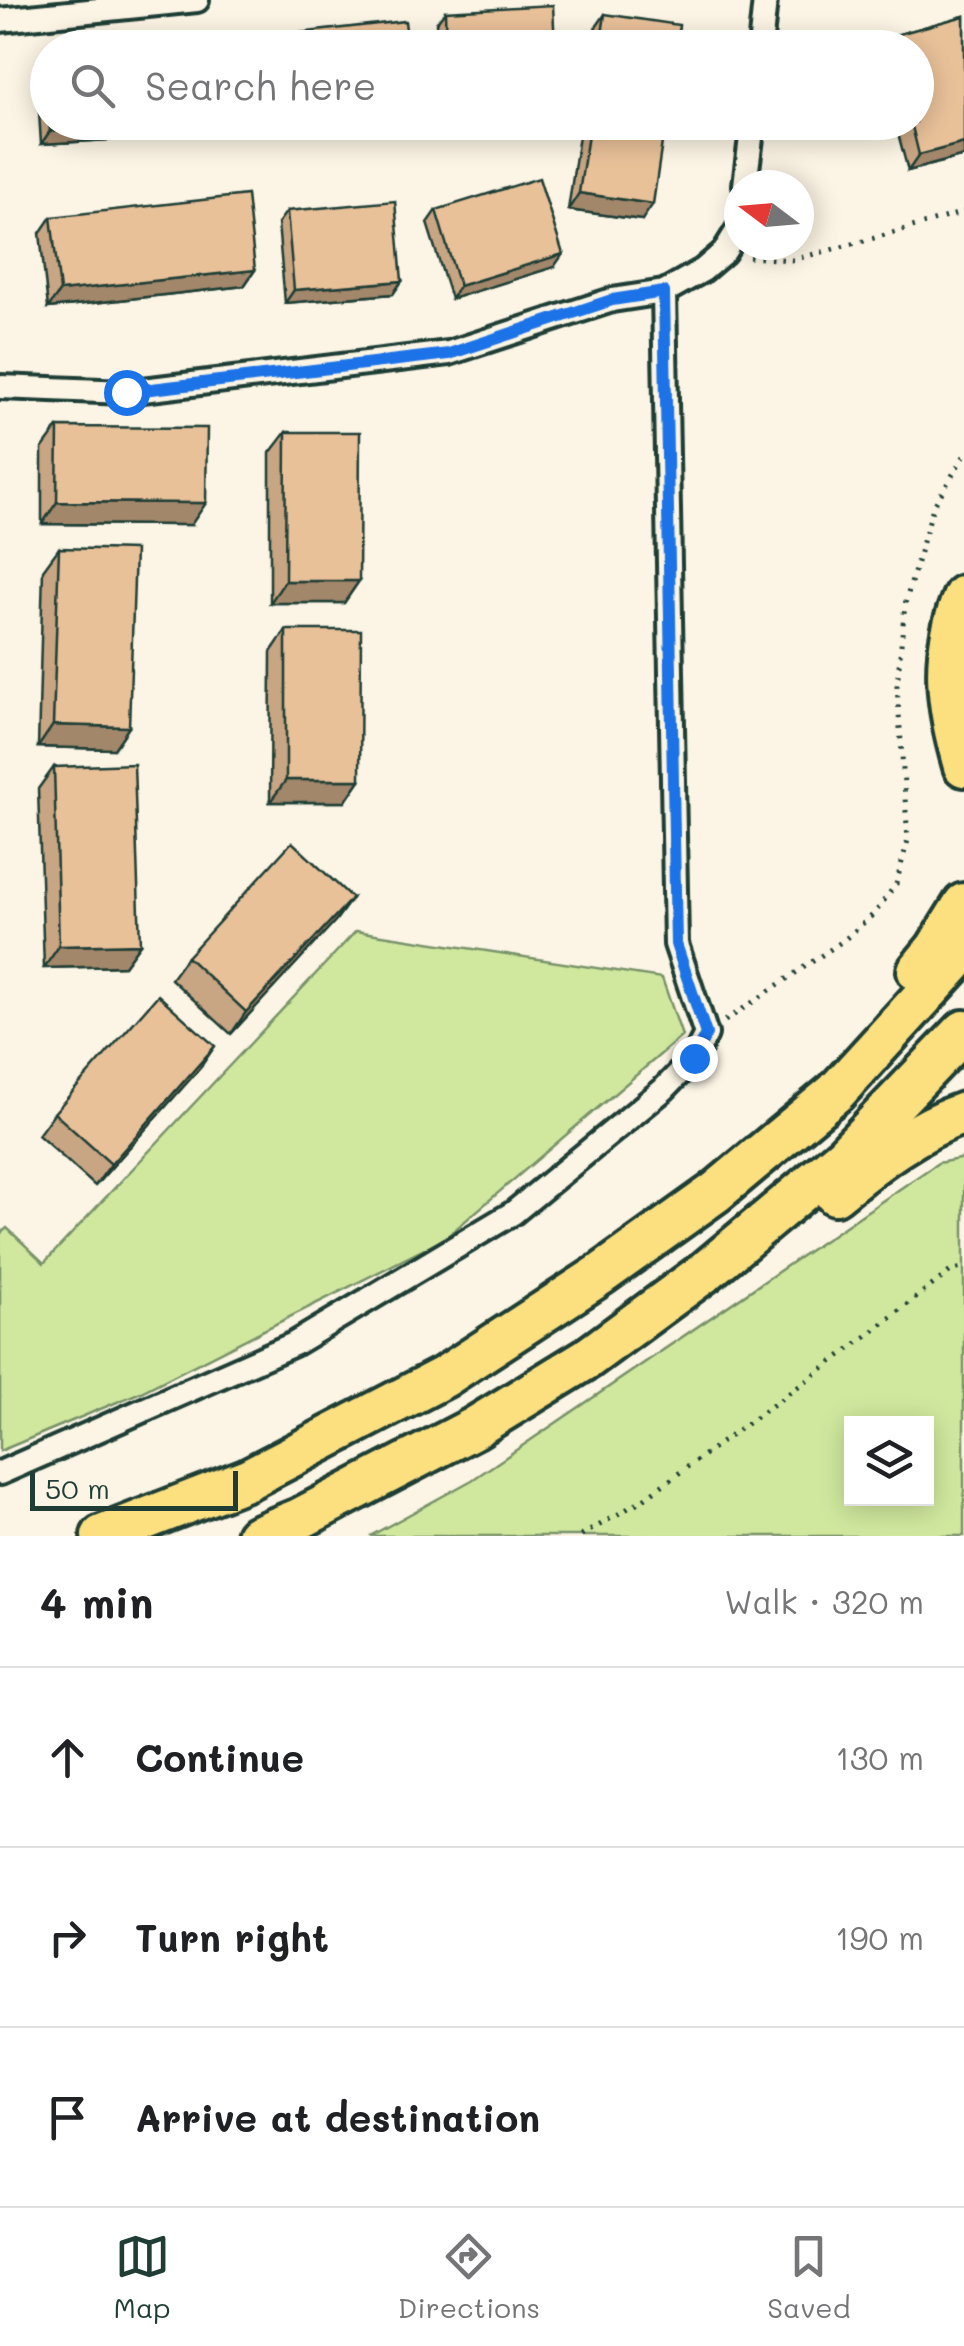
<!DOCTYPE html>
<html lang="en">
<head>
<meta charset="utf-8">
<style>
	body { margin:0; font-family:Mali,sans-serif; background:#f6f6f6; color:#202124 }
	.controls { position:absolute; right:30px; bottom:30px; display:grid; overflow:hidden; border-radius:0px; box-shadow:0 5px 25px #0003 }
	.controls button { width:90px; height:90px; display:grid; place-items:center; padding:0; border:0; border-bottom:2px solid #e0e0e0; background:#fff; color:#202124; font:50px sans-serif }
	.compass { position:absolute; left:724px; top:170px; width:90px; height:90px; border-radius:50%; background:#fff; box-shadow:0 5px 25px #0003; rotate:286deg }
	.scale { position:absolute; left:30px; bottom:25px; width:208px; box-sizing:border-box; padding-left:10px; border:5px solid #1f3d34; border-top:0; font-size:28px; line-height:35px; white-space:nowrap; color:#1f3d34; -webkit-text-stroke:8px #fcf5e5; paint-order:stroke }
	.stop { position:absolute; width:30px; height:30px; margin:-22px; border:8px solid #1a73e8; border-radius:50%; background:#fff }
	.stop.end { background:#1a73e8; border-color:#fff; box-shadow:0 2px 10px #0008 }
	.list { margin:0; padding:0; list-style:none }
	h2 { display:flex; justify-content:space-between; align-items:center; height:130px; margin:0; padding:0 40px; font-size:42px }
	h2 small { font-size:32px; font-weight:400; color:#757577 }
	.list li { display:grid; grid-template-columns:65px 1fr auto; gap:30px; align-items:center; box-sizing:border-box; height:180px; padding:0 40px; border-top:2px solid #e0e0e0 }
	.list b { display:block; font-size:38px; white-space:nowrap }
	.list em { font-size:32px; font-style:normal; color:#757577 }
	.icon { flex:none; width:55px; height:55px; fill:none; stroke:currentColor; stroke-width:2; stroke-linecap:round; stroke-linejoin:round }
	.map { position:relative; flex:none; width:964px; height:1536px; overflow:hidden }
	.search { position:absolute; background:#fff; box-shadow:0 5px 25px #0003; left:30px; right:30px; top:30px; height:110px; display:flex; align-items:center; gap:25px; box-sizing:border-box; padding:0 35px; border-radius:55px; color:#757577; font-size:38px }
	.sheet { height:670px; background:#fff }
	nav { display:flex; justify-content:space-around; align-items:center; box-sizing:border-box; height:140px; border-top:2px solid #e0e0e0; background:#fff; font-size:28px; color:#757577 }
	nav a { display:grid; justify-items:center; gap:5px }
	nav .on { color:#1f3d34 }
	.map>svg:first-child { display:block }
</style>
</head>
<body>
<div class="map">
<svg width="964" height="1536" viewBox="0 0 964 1536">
	<rect width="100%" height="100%" fill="#fcf5e5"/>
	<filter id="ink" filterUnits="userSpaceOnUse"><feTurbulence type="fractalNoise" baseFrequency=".01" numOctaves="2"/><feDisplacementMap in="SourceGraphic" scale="20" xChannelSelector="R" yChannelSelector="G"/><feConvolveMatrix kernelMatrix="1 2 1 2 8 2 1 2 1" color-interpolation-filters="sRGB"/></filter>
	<g filter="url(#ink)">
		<g fill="#d0e89e" stroke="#789269" stroke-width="2.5" fill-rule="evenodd">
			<path d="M356 931 662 978 682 1036 444 1239 141 1392 0 1451V1234L7 1228 44 1263Z"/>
			<path d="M964 1158V1536H370L472 1480 938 1163ZM852 1424H926V1498H852Z"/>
		</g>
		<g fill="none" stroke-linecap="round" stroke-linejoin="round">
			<defs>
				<g id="minor">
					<path d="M0 20 197 0"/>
					<path d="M760 48 765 0"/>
					<path d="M745 185 753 122"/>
					<path d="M0 387 126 392 449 353 612 300 664 292 703 270 724 252 739 228"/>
					<path d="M0 1473 294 1344 513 1213 663 1090 694 1058 706 1034 676 944 664 292"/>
				</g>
				<g id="motorway">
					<path d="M964 596C939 653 947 708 964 766"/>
					<path d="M918 971 936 949 964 904"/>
					<path d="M835 1194C874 1162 917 1129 964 1113"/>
					<path d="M102 1536 248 1479 444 1377 600 1275 716 1192 836 1092 964 952"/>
					<path d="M257 1536 299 1519 474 1428 588 1358 705 1272 844 1156 964 1031"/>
				</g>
			</defs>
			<use href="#minor" stroke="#1f3d34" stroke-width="30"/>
			<use href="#motorway" stroke="#1f3d34" stroke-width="48"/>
			<g stroke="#1f3d34" stroke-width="5" stroke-dasharray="2.5 8" stroke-linecap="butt">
				<path d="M749 257 792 260 864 241 964 212"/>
				<path d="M725 1021 844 940 875 913 896 884 908 840 897 686 905 604 933 507 964 456"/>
				<path d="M581 1536 642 1500 847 1351 952 1270 964 1268"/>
			</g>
			<use href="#minor" stroke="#fcf5e5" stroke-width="22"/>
			<use href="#motorway" stroke="#fce080" stroke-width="40"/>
		</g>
		<g fill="#c8a684" stroke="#1f3d34" stroke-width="2.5">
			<path d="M445 11 555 48H437L436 23Z"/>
			<path d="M605 14 676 48H591L594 30Z"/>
			<path d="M964 16V156L908 171 895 122H916V48H880L888 37Z"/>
			<path d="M48 51V122H168V124L159 137 41 144 36 64 45 52Z"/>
			<path d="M206 122H305L207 133Z"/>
			<path d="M581 122H665L642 220 568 210Z"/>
			<path d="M436 210 554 267 451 299 427 223Z"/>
			<path d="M287 211 402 281 393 294 285 303 278 223Z"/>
			<path d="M51 217 255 270 244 286 48 308 40 233Z"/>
			<path d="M58 427 191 525 42 524V449Z"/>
			<path d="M286 432 359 581 344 603H270V453Z"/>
			<path d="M59 548 129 727 114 749 38 747 43 570Z"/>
			<path d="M286 630 360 780 345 802H270L271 652Z"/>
			<path d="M54 767 140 944 124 966 44 968 38 789Z"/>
			<path d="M352 898 336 920 231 1034 171 979 187 957Z"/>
			<path d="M200 1068 95 1186 38 1135 54 1113Z"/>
		</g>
		<g fill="#a3876b" stroke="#1f3d34" stroke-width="2.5">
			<path d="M215 122H305L207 133Z"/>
			<path d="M168 124 159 137 41 144 50 131Z"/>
			<path d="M964 143V156L908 171 919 155Z"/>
			<path d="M579 193 653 204 642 220 568 210Z"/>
			<path d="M563 254 554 267 451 299 459 286Z"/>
			<path d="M255 270 244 286 48 308 60 291Z"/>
			<path d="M402 281 393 294 285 303 294 290Z"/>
			<path d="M57 502 206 503 191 525 42 524Z"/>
			<path d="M285 581H359L344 603H270Z"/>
			<path d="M53 725 129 727 114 749 38 747Z"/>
			<path d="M286 780H360L345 802H270Z"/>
			<path d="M352 898 336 920 231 1034 246 1012Z"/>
			<path d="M140 944 124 966 44 968 59 946Z"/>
			<path d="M215 1046 200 1068 95 1186 111 1164Z"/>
		</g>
		<g fill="#e9c199" stroke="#1f3d34" stroke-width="2.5">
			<path d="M553 5 555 48H446L445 11Z"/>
			<path d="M605 14 679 25 676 48H600Z"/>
			<path d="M964 16V143L919 155 911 122H916V48H891L888 37Z"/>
			<path d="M405 21 408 48H211L210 43Z"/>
			<path d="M163 44V48H109Z"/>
			<path d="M48 51V99L45 52Z"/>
			<path d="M49 122H168V124L50 131Z"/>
			<path d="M590 122H665L653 204 579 193Z"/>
			<path d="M539 178 563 254 459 286 436 210Z"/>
			<path d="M247 195 255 270 60 291 51 217Z"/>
			<path d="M395 201 402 281 294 290 287 211Z"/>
			<path d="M58 427 207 428 206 503 57 502Z"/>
			<path d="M286 432H360L359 581H285Z"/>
			<path d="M59 548 135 550 129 727 53 725Z"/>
			<path d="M286 630H361L360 780H286Z"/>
			<path d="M134 764 140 944 59 946 54 767Z"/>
			<path d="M292 842 352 898 246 1012 187 957Z"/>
			<path d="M158 995 215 1046 111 1164 54 1113Z"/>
		</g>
	</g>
	<g fill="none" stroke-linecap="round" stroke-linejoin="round" filter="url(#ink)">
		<path stroke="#1a73e8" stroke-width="12" d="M126 392 449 354 612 300 664 292 676 944 706 1034 694 1058"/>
	</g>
</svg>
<div class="controls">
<button><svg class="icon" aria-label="layers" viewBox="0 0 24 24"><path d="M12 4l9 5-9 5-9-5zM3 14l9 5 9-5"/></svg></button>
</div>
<svg class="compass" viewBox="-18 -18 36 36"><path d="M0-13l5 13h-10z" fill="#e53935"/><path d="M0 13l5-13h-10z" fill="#757577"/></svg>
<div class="scale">50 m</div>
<div class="stop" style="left:126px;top:392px"></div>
<div class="stop end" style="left:694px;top:1058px"></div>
<div class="search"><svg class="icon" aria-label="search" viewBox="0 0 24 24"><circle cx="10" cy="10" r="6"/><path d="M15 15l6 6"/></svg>Search here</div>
</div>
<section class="sheet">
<h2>4 min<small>Walk · 320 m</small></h2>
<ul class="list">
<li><svg class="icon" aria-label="ahead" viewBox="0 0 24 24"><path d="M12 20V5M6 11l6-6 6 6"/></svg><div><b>Continue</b></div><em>130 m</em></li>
<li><svg class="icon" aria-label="right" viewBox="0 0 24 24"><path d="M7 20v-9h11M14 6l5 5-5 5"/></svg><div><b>Turn right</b></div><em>190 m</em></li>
<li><svg class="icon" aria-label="arrive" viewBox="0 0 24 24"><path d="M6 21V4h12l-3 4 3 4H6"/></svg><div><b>Arrive at destination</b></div></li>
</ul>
</section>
<nav>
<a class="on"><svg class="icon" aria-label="map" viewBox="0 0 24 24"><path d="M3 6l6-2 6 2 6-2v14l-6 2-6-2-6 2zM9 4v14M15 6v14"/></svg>Map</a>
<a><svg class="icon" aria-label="directions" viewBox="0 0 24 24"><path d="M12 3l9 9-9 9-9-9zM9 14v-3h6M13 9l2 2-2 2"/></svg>Directions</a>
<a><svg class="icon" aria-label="saved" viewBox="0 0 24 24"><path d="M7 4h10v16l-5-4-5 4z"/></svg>Saved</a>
</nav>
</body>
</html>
